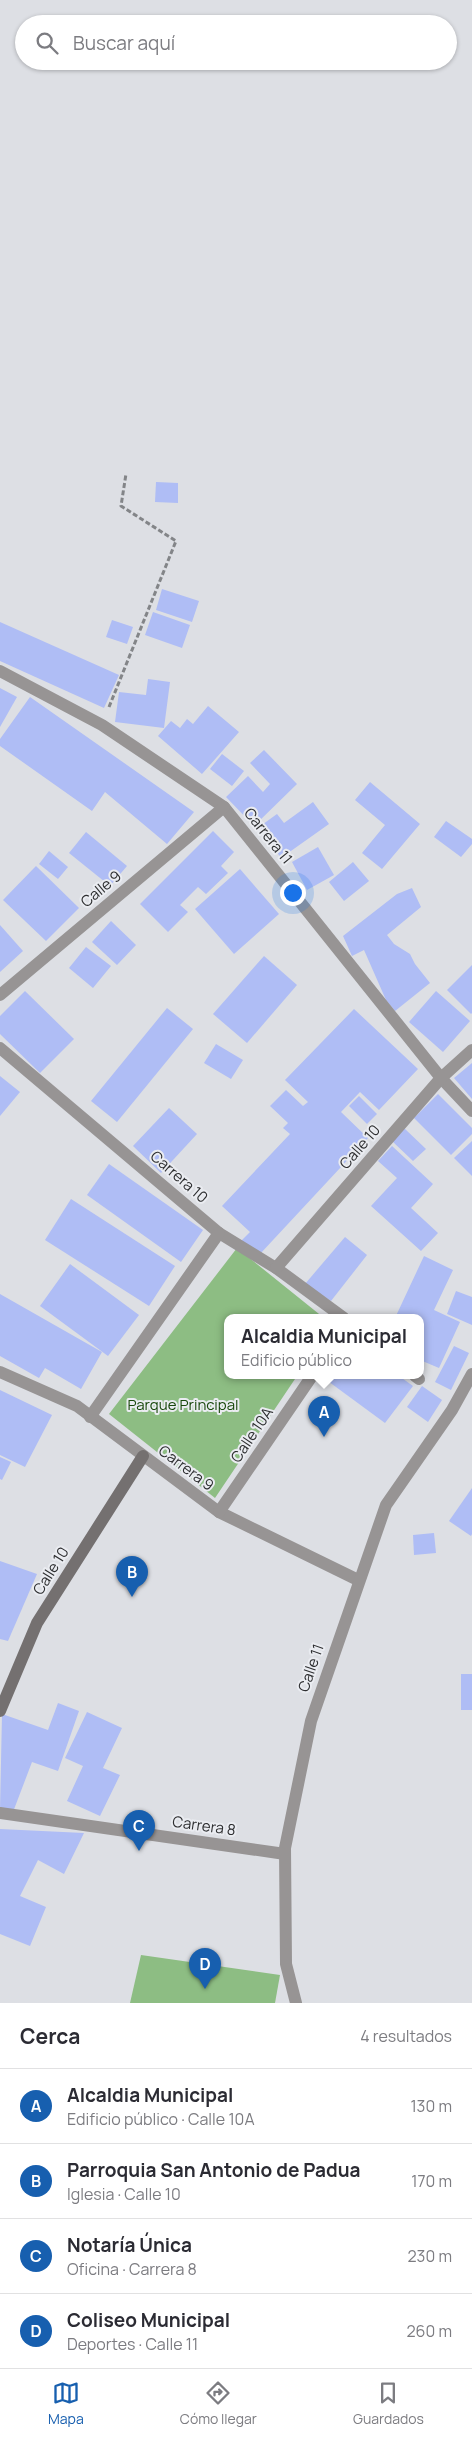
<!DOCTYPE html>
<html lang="es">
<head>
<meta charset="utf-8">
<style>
	body { margin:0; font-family:Manrope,sans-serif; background:#f7f7f7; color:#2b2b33 }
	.you { position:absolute; left:292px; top:892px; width:18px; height:18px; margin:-12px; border:4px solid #fff; border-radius:50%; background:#1a73e8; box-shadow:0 0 0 8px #1a73e833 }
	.badge { display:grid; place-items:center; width:32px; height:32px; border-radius:50%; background:#175faf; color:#fff; font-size:16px; font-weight:700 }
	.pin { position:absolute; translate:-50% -41px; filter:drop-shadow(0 1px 2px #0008) }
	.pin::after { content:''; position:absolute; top:26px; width:18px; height:15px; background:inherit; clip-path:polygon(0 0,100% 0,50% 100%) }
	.popup { position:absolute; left:224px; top:1314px; width:200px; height:65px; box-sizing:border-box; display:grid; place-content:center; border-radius:10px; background:#fff; filter:drop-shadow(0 1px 4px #0005); font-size:16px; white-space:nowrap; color:#7c7c81 }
	.popup b { font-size:19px; color:#2b2b33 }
	.popup::after { content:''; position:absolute; left:50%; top:100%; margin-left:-10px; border:10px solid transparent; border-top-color:#fff }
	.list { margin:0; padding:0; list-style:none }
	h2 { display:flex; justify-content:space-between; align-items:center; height:65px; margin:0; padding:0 20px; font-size:21px }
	h2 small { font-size:16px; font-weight:400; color:#7c7c81 }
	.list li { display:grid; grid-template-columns:32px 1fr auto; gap:15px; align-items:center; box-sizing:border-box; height:75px; padding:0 20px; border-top:1px solid #e1e1e2 }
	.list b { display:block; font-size:19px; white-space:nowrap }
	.list p { margin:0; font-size:16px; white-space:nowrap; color:#7c7c81 }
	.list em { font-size:16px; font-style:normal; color:#7c7c81 }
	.icon { flex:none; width:28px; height:28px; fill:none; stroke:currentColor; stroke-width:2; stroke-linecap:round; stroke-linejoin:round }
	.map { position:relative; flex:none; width:472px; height:2003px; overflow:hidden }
	.search { position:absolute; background:#fff; box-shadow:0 1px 4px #0004; left:15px; right:15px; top:15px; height:55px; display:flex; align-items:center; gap:12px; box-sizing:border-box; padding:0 18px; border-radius:28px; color:#7c7c81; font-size:19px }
	.sheet { height:365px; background:#fff }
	nav { display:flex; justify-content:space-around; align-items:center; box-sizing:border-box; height:70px; border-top:1px solid #e1e1e2; background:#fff; font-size:14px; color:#7c7c81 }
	nav a { display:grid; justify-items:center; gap:2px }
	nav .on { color:#175faf }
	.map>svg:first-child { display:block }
</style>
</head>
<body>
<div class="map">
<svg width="472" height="2003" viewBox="0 0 472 2003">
	<rect width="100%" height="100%" fill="#dddfe4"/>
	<g fill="#8dbd83">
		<path d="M237 1248 324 1318H228V1376H297L215 1498 109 1414Z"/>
		<path d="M141 1955 280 1975 275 2003H130Z"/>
	</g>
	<g fill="#afbdf5">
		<path d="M156 482 178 483V503L155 502Z"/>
		<path d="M162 589 199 601 192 622 156 610Z"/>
		<path d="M153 612 190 625 182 648 145 635Z"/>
		<path d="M112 620 133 627 127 644 106 637Z"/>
		<path d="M0 622 119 675 104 708 0 661Z"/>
		<path d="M148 679 170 682 164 728 115 722 119 692 146 695Z"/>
		<path d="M0 688 17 697 0 727Z"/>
		<path d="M30 697 194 812 167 844 105 792 92 811 0 746V739Z"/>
		<path d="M208 706 239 732 202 774 158 736 171 721 180 728 187 719 193 724Z"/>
		<path d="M264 750 297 784 254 826 226 797 248 776 263 792 270 784 250 763Z"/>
		<path d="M222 754 244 771 232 786 210 769Z"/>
		<path d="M370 782 420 824 382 869 362 853 385 825 355 800Z"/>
		<path d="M313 802 329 824 281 858 259 827 277 814 284 823Z"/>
		<path d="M446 821 472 839V844L461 857 434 837Z"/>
		<path d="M213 831 234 852 221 866 228 873 206 894 198 887 180 905 188 912 168 932 140 904Z"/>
		<path d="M86 832 127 866 110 886 69 853Z"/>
		<path d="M318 847 334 875 307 890 292 862Z"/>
		<path d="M49 851 68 867 58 879 39 864Z"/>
		<path d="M353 862 369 881 344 901 329 882Z"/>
		<path d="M36 866 79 908 46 941 3 900Z"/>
		<path d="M240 869 279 914 234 954 195 909Z"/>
		<path d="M412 888 421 907 387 935 394 944 410 954 415 964 430 983 395 1011 386 1000 364 950 352 956 343 936 397 894Z"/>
		<path d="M111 921 136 945 117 965 92 942Z"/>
		<path d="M0 925 23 951 0 972Z"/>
		<path d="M86 947 111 966 93 988 69 968Z"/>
		<path d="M264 956 297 985 247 1043 213 1014Z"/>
		<path d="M472 965V1013L471 1014 447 990Z"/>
		<path d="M25 991 74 1039 40 1073 0 1034V1016Z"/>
		<path d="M436 991 470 1021 443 1052 409 1022Z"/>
		<path d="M167 1008 193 1029 117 1122 91 1101Z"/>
		<path d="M354 1009 418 1069 379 1110 360 1092 341 1112 368 1138 260 1254 239 1243 250 1232 222 1206 290 1134 283 1128 288 1123 270 1106 286 1090 303 1106 308 1102 285 1080Z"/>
		<path d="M216 1044 243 1060 231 1079 204 1063Z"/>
		<path d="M472 1063V1099L454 1078Z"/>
		<path d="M0 1076 20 1092 0 1116Z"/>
		<path d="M438 1094 472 1128V1134L451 1155 414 1118Z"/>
		<path d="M359 1096 377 1114 367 1124 349 1106Z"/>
		<path d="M169 1108 197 1134 161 1173 133 1146Z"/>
		<path d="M404 1128 426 1149 413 1161 392 1141Z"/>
		<path d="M472 1141V1176L454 1158Z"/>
		<path d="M392 1146 433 1184 411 1208 438 1233 421 1251 371 1206 397 1178 378 1161Z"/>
		<path d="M109 1164 203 1230 181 1262 87 1195Z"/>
		<path d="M71 1199 175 1266 149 1306 45 1240Z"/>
		<path d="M345 1237 367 1255 331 1301 305 1284Z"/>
		<path d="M424 1256 453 1270 434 1310 460 1322 439 1368 420 1360V1318H395Z"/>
		<path d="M70 1264 139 1315 108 1356 40 1306Z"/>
		<path d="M456 1291 472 1297V1325L447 1314Z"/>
		<path d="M0 1294 102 1352 81 1389 45 1368 39 1378 0 1356Z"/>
		<path d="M454 1346 469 1353 451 1390 435 1382Z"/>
		<path d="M321 1376H399L413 1386 385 1423Z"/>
		<path d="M422 1386 442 1400 428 1422 407 1407Z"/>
		<path d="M0 1390 52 1415 25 1467 0 1455Z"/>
		<path d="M0 1457 11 1462 2 1480 0 1479Z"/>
		<path d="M472 1488V1534L471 1536 449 1521Z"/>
		<path d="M434 1533 436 1553 414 1555 413 1535Z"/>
		<path d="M0 1561 37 1574 8 1641 0 1639Z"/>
		<rect x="461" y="1674" width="11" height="36"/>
		<path d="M58 1703 79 1711 58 1771 32 1762 13 1812 0 1810 2 1714 48 1730Z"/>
		<path d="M87 1712 122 1728 103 1768 120 1775 100 1816 67 1801 83 1766 65 1758Z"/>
		<path d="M0 1829 84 1833 64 1874 38 1860 20 1896 46 1907 30 1946 0 1934Z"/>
	</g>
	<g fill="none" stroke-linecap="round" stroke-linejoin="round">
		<path stroke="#838588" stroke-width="3" stroke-dasharray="5 2.5" stroke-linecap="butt" d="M109 707 176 541 121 506 126 474"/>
		<g stroke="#979494" stroke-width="12">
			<path d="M0 671 102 725 224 807 441 1078 472 1111"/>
			<path d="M0 995 224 807"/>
			<path d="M0 1048 219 1233 276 1268 344 1318"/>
			<path d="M276 1268 441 1078 472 1050"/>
			<path d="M0 1372 77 1406 219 1512 358 1580"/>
			<path d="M415 1376 419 1379"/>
			<path d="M90 1417 219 1233"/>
			<path d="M219 1512 312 1376"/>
			<path d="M0 1813 285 1854"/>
			<path d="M296 2003 286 1964 285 1848 311 1721 386 1505 452 1410 472 1374"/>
		</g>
		<path stroke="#747070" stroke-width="12" d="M0 1711 37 1623 143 1456"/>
	</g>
	<g text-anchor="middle" stroke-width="4" stroke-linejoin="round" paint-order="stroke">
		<g font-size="15" fill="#2d2e30" stroke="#eaecf1">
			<text transform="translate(268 836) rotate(51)" y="5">Carrera 11</text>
			<text transform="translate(101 889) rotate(-40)" y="5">Calle 9</text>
			<text transform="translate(360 1147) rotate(-49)" y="5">Calle 10</text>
			<text transform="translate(179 1177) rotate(41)" y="5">Carrera 10</text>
			<text transform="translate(252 1435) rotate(-56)" y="5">Calle 10A</text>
			<text transform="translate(186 1468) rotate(37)" y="5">Carrera 9</text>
			<text transform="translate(51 1571) rotate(-58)" y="5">Calle 10</text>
			<text transform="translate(311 1668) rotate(-71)" y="5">Calle 11</text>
			<text transform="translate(204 1826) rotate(8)" y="5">Carrera 8</text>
		</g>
		<g font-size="15" fill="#18480b" stroke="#eaecf1">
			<text x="183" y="1410">Parque Principal</text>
		</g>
	</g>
</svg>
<div class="you"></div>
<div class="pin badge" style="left:324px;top:1437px">A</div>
<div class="popup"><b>Alcaldia Municipal</b>Edificio público</div>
<div class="pin badge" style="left:132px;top:1597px">B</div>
<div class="pin badge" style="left:139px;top:1851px">C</div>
<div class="pin badge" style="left:205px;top:1989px">D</div>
<div class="search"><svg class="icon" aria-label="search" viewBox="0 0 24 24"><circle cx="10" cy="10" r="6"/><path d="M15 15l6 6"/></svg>Buscar aquí</div>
</div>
<section class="sheet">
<h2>Cerca<small>4 resultados</small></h2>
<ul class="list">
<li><span class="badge">A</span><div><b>Alcaldia Municipal</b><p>Edificio público · Calle 10A</p></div><em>130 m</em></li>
<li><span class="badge">B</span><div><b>Parroquia San Antonio de Padua</b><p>Iglesia · Calle 10</p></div><em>170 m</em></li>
<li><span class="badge">C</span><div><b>Notaría Única</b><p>Oficina · Carrera 8</p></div><em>230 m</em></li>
<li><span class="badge">D</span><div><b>Coliseo Municipal</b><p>Deportes · Calle 11</p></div><em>260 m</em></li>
</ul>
</section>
<nav>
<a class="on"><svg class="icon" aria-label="map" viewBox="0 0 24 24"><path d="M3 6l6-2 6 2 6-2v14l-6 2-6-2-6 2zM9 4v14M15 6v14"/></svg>Mapa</a>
<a><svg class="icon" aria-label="directions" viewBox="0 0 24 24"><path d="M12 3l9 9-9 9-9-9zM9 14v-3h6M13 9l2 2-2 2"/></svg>Cómo llegar</a>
<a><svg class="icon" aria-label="saved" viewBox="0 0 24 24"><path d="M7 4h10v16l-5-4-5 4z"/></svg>Guardados</a>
</nav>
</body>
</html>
